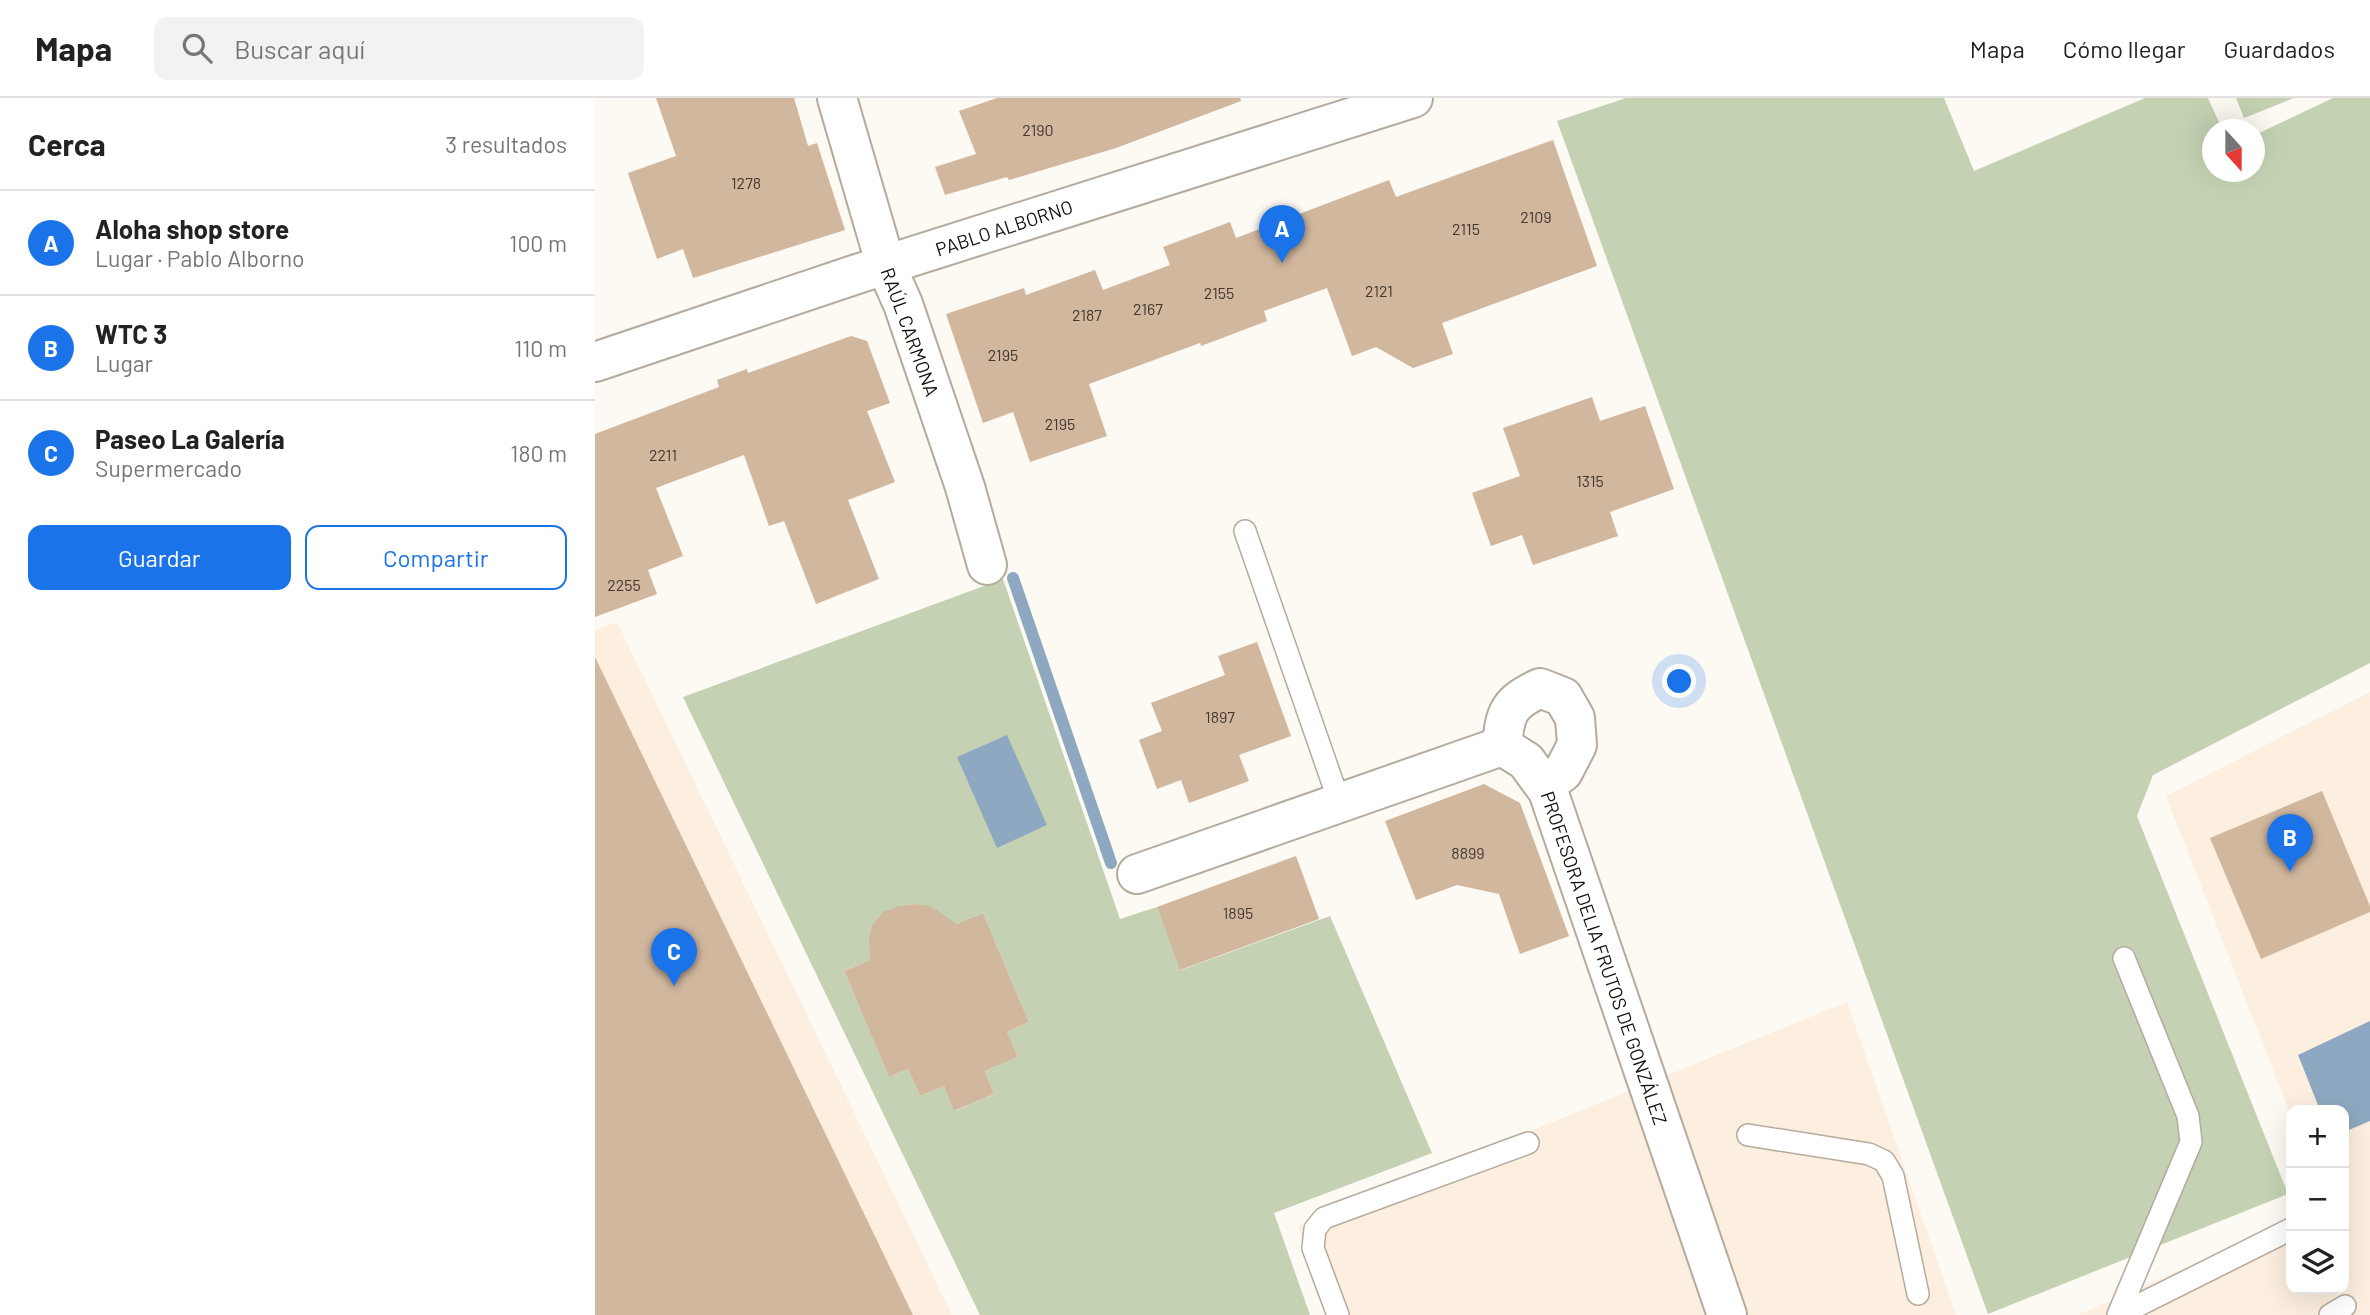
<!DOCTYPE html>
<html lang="es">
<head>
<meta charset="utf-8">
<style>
	body { margin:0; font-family:Barlow,sans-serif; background:#f2f2f2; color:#222 }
	.controls { position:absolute; right:21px; bottom:21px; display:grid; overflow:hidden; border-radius:14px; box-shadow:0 7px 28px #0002 }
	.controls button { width:63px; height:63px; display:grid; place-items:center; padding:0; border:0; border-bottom:2px solid #e0e0e0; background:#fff; color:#222; font:35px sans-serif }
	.compass { position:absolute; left:1607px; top:21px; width:63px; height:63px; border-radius:50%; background:#fff; box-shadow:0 7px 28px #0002; rotate:159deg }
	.you { position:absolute; left:1085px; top:584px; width:24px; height:24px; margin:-18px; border:5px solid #fff; border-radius:50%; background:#1a73e8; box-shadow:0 0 0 10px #1a73e833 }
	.badge { display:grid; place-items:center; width:46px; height:46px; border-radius:50%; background:#1a73e8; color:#fff; font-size:23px; font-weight:700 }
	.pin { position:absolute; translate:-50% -58px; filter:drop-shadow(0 2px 4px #0008) }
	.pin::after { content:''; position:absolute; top:37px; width:24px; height:21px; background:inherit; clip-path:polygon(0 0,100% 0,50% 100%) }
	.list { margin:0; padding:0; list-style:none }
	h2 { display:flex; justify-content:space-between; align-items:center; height:91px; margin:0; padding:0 28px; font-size:30px }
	h2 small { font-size:23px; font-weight:400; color:#767676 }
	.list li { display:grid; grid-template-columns:46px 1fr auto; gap:21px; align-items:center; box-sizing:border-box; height:105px; padding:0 28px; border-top:2px solid #e0e0e0 }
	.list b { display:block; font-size:26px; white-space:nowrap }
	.list p { margin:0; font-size:23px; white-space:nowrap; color:#767676 }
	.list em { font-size:23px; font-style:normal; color:#767676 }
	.actions { display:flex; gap:14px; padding:21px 28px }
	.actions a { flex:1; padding:16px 0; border:2px solid #1a73e8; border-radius:14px; text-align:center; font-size:24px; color:#1a73e8 }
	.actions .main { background:#1a73e8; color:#fff }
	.icon { flex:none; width:38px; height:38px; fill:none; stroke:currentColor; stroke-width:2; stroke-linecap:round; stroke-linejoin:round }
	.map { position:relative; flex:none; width:1775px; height:1217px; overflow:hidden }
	header { display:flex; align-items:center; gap:42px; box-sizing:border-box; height:98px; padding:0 35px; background:#fff; border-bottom:2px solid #e0e0e0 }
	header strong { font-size:33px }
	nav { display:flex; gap:38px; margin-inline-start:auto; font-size:24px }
	.search { width:490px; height:63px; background:#f2f2f2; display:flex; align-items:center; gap:18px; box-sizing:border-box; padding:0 24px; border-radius:14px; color:#767676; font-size:26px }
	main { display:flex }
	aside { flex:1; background:#fff }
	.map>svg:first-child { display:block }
</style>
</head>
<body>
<header>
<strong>Mapa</strong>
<div class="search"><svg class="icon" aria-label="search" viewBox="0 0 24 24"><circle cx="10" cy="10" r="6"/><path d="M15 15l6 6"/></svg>Buscar aquí</div>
<nav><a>Mapa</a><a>Cómo llegar</a><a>Guardados</a></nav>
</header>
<main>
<aside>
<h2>Cerca<small>3 resultados</small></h2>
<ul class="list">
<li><span class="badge">A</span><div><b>Aloha shop store</b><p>Lugar · Pablo Alborno</p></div><em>100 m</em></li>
<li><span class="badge">B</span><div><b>WTC 3</b><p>Lugar</p></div><em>110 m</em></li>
<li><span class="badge">C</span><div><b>Paseo La Galería</b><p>Supermercado</p></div><em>180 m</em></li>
</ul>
<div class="actions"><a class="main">Guardar</a><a>Compartir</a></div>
</aside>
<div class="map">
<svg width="1775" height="1217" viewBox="0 0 1775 1217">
	<rect width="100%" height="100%" fill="#fdf9f3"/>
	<g fill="#fcefdf">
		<path d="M22 524 357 1217H0V532Z"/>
		<path d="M1775 594V1217H1483L1696 1123V1191H1749V1012H1696V1018L1571 698Z"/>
		<path d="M1252 904 1361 1217H736L703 1128Z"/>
	</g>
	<g fill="#c4d2b3" fill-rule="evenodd">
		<path d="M1031 0H1349L1379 73 1550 0H1613L1627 31 1618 32V74H1660V37L1738 0H1775V565L1558 677 1542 718 1693 1096 1393 1216 962 23Z"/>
		<path d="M1641 0H1699L1649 20Z"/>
		<path d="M408 481 525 821 562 809 586 872 735 818 837 1055 679 1115 715 1217H385L88 599ZM321 806 362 826 388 815 434 924 412 934 423 959 390 973 399 996 360 1013 349 988 325 998 313 971 294 979 249 873 275 862C279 823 276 811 321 806Z"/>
	</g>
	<g fill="#8da8c0">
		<path d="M412 637 452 727 402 750 362 659Z"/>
		<path d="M1775 923V1023L1749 1034V1012H1725L1703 957Z"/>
	</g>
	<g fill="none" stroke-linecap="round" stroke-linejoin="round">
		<path stroke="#8da8c0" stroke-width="12" d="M418 480 516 765"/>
	</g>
	<g fill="#d1b79e">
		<path d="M61 0H199L213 48 222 45 250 132 98 180 88 151 62 161 33 75 81 58Z"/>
		<path d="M402 0H645L646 3 521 50 414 82 412 79 350 97 340 69 381 56 364 13Z"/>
		<path d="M958 42 1002 168 847 225 858 256 818 270 781 249 757 258 732 190 669 213 672 223 606 248 605 245 494 286 512 338 435 364 418 314 388 325 351 216 429 190 431 197 500 172 508 192 575 167 568 149 635 124 641 140 794 82 801 99Z"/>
		<path d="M256 238 272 243 295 305 272 313 300 384 253 402 284 481 221 506 189 423 174 428 149 357 61 390 88 458 53 472 62 496 0 519V336L124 289 122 282 152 271 153 275Z"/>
		<path d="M997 299 1005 323 1050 308 1079 391 1015 414 1023 438 938 467 927 437 896 448 877 395 925 378 908 330Z"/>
		<path d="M662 544 696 638 644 657 654 683 594 705 586 682 562 691 544 642 567 633 556 605 630 577 623 558Z"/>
		<path d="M0 559 318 1217H0Z"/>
		<path d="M889 686 925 705 974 838 925 856 904 796 862 787 821 802 790 723Z"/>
		<path d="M1727 693 1775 808V814L1666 861 1615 740Z"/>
		<path d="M701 758 724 821 585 872 562 809Z"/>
		<path d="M321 806 335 808 362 826 388 815 434 924 412 934 423 959 390 973 399 996 359 1013 349 988 325 998 313 971 294 979 249 873 275 862 274 838 278 826 288 814 304 808Z"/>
	</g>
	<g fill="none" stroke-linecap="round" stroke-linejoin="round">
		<defs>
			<g id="lane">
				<path d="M650 433 744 703"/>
				<path d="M1153 1037 1274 1056 1289 1063 1298 1078 1323 1196"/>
				<path d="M743 1217 718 1150 720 1131 729 1120 933 1045"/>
				<path d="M1523 1217 1596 1044 1593 1018 1529 860"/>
				<path d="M1524 1217 1696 1131"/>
				<path d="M1735 1217 1750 1208"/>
			</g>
			<g id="street">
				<path d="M242 0 291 168 308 206 370 389 392 467"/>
				<path d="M0 264 262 176 818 0"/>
				<path d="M907 648C910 613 914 605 945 590L968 599 980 620 982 647 968 674 950 687"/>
				<path d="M542 776 907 648 931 663 953 693 1132 1217"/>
			</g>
		</defs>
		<use href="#lane" stroke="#b5aa9e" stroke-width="24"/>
		<use href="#street" stroke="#b5aa9e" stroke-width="42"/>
		<use href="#lane" stroke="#fff" stroke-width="21"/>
		<use href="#street" stroke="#fff" stroke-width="38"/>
	</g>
	<g text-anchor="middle" stroke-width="7" stroke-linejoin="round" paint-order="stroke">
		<g font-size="16" fill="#42382f">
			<text x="443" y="38">2190</text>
			<text x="151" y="91">1278</text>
			<text x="941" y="125">2109</text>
			<text x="871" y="137">2115</text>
			<text x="784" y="199">2121</text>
			<text x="624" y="201">2155</text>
			<text x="553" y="217">2167</text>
			<text x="492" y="223">2187</text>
			<text x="408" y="263">2195</text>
			<text x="465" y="332">2195</text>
			<text x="68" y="363">2211</text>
			<text x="995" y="389">1315</text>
			<text x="29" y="493">2255</text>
			<text x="625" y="625">1897</text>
			<text x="873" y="761">8899</text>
			<text x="643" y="821">1895</text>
		</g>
		<g font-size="19" fill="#120e0a" stroke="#fff">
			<text transform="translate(409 130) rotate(-18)" y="7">PABLO ALBORNO</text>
			<text transform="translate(315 234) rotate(70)" y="7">RAÚL CARMONA</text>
			<text transform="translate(1009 860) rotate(71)" y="7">PROFESORA DELIA FRUTOS DE GONZÁLEZ</text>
		</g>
	</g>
</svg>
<div class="controls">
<button>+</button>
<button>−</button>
<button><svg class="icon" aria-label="layers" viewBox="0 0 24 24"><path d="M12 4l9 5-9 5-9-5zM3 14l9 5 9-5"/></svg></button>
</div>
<svg class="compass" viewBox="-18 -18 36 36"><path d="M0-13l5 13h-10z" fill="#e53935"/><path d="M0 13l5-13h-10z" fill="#767676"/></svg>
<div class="you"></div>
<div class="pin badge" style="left:687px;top:165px">A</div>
<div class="pin badge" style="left:1695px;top:774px">B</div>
<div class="pin badge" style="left:79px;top:888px">C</div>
</div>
</main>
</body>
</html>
